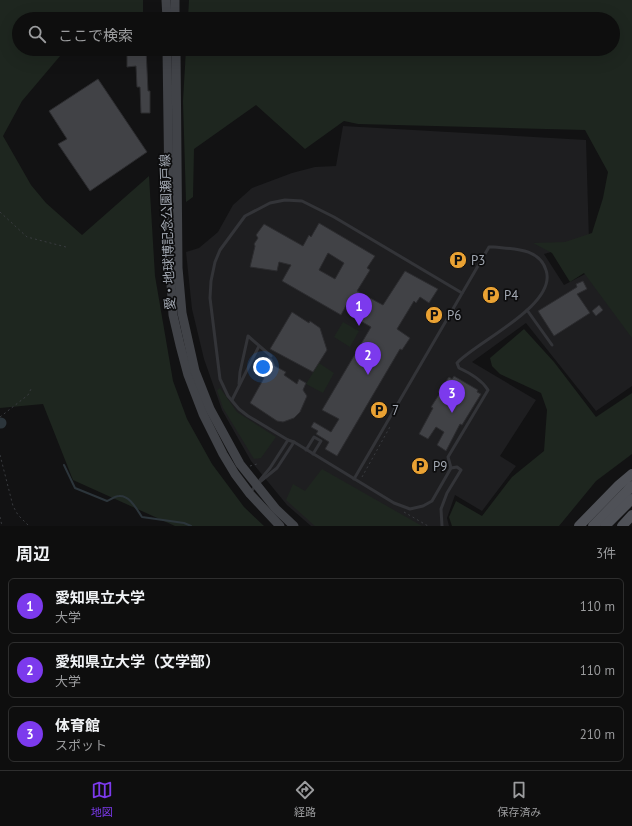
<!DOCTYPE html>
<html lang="ja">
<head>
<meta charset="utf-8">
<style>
	body { margin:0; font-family:"PT Sans","Noto Sans JP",sans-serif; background:#171717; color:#f1f3f6 }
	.you { position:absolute; left:263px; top:367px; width:14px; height:14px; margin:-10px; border:3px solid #fff; border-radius:50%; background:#1a73e8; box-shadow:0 0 0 6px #1a73e833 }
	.badge { display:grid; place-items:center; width:26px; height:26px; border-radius:50%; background:#7c3aed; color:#fff; font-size:13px; font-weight:700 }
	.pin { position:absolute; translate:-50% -33px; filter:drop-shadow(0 1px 2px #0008) }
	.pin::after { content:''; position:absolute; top:21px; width:14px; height:12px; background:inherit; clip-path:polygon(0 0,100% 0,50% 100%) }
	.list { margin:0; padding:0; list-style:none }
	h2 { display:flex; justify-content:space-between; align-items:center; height:52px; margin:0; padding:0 16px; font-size:17px }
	h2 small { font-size:13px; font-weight:400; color:#9b9c9e }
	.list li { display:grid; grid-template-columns:26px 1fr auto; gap:12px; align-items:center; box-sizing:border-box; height:56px; margin:0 8px 8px; padding:0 8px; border:1px solid #2e2e2e; border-radius:6px }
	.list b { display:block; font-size:15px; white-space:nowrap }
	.list p { margin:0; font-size:13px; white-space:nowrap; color:#9b9c9e }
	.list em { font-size:13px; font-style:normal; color:#9b9c9e }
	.icon { flex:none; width:22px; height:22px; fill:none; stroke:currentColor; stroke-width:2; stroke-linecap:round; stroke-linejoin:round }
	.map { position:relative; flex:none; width:632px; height:526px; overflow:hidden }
	.search { position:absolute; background:#0e0e0e; box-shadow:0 4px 16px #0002; left:12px; right:12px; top:12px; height:44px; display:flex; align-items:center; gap:10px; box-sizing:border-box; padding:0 14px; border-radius:22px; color:#9b9c9e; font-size:15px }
	.sheet { height:244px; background:#0e0e0e }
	nav { display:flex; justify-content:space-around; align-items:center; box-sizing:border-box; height:56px; border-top:1px solid #2e2e2e; background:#0e0e0e; font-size:11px; color:#9b9c9e }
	nav a { display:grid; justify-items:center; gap:2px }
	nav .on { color:#7c3aed }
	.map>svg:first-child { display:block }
</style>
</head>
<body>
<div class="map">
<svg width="632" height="526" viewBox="0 0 632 526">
	<rect width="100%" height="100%" fill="#121213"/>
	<path fill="#1e1e20" d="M343 126 586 140 589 241 544 254 564 285 589 272 632 330V386L596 411 526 323 472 362 536 400 500 456 516 466 482 511 455 495 447 518 449 526H311L287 505 251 461 222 410 204 359 192 309 186 252 199 248 218 232 233 205 252 188 292 173 315 167 336 166Z"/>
	<g fill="#1e261f">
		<path d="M0 0H143V15L138 19H19V49H66L22 101 3 136 31 185 46 203 82 235 149 176 155 276 173 381 187 419 212 464 244 507 264 526H175L73 480 43 404 0 408Z"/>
		<path d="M189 0H632V338L584 273 570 282 552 253 533 243 565 242 592 233 603 198 608 172 585 130 358 124 344 121 305 149 256 105 194 149 193 197 186 202 183 101 186 49H613V19H188Z"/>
		<path d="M343 322 359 331 350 347 334 337Z"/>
		<path d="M524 329 554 362 596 417 632 393V454L596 481 559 526H452L449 517 456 501 482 516 512 477 544 451 547 410 541 393 500 374 492 366 490 358Z"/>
		<path d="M319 363 334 373 323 393 306 384Z"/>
		<path d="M220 388 237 412 276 437 261 458 254 459 223 408 217 390Z"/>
		<path d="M322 469 422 526H315L286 500 293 484 305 491Z"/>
	</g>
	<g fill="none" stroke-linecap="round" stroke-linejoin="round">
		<path stroke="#2c353b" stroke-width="2" d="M64 465 75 488 107 501C110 500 115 496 119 496 130 495 137 510 142 517L184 523 191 526"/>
		<path stroke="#2c353b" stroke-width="11" d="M0 423H1"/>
	</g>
	<g fill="#414246" stroke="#2c2c2f" fill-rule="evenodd">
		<path d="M127 49H146L148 91H150V113H141L140 87H137L136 66 127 67Z"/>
		<path d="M98 79 147 152 90 191 58 144 67 139 49 111Z"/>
		<path d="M319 223 375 256 367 268 370 270 357 291 383 305 405 271 438 289 429 303 420 297 416 303 414 301 397 329 410 338 402 350 400 349 337 456 325 449 329 442 316 434 318 431 311 427 314 422 331 432 339 419 322 410 371 327 352 316 358 305 349 300 341 315 282 281 291 265 279 262 277 271 250 267 255 246 254 244 258 238 256 235 264 224 303 246 309 235 311 237ZM328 253 344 263 335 279 319 270Z"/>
		<path d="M583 281 587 289 577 294 590 313 554 336 538 311 577 287 576 284Z"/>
		<path d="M599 305 603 310 596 316 592 311Z"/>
		<path d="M292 312 309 323 310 321 320 328 327 350 313 372 270 349Z"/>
		<path d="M268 357 272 359 275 366 286 372 284 375 297 384 299 379 306 383 303 390 307 396 300 412 294 418 283 422 277 421 250 403 264 378 256 372 258 366H259L264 359Z"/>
		<path d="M454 376 478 390 477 392 481 394 462 425 460 424 446 451 437 445 444 432 436 427 428 439 419 434 433 408 431 407 440 393 438 392 449 377 452 379Z"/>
	</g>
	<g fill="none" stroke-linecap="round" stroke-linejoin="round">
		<g stroke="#393b3f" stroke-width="1" stroke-dasharray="2 3" stroke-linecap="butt">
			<path d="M0 212 27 237 66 247"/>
			<path d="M0 417 28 395 32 387"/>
			<path d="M0 455 13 506 18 515 29 526"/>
			<path d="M250 466 257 464"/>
			<path d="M362 477 391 425"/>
			<path d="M404 512 428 526"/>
			<path d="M0 517 2 526"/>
		</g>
		<g stroke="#333438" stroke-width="3">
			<path d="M527 310 552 345"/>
			<path d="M239 384 240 372 248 336 271 356"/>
			<path d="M232 400 259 346"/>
			<path d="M306 450 314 437 321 441 313 454"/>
			<path d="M354 479 489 247H494C514 249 539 248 546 270 558 305 476 342 457 363L459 368C470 373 482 380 488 390L448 457 451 468"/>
			<path d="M260 480 270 468 288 440"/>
			<path d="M250 493 256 485 277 468 294 442"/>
			<path d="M442 526 441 509 447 493 461 470 457 467 451 468 432 501 423 506 410 509 394 503 294 442 288 440 248 416 239 409 228 396 220 379 210 298 211 281 215 262 220 250 245 216 270 203 285 200 302 201 334 217 462 293"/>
		</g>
		<g stroke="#414348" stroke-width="9">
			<path d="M166 0 167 19"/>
			<path d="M175 0V19"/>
			<path d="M167 49 170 267 173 315 180 345 188 375 203 414 223 454 235 474 250 494 280 526"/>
			<path d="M176 49 178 268 182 313 195 371 210 409 240 464 276 509 294 526"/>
		</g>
		<g stroke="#4f5157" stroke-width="10">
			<path d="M579 526 619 485 632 474"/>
			<path d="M593 526 632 486"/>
			<path d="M605 526 632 499"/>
			<path d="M622 526 632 515"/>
		</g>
	</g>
	<defs>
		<symbol id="parking-disc" viewBox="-11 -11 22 22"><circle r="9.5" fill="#eaa233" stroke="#0d0d0e"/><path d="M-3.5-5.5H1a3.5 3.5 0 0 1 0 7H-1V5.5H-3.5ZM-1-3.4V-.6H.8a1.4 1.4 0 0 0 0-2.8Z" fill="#111"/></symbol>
	</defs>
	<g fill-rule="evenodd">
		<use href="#parking-disc" x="448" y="250" width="20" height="20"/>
		<use href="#parking-disc" x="481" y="285" width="20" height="20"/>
		<use href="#parking-disc" x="424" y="305" width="20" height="20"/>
		<use href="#parking-disc" x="369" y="400" width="20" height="20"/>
		<use href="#parking-disc" x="410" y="456" width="20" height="20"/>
	</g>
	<g text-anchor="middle" stroke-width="3.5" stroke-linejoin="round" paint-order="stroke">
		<g font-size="13" fill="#a3a9b3" stroke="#0d0d0e">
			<text transform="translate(167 232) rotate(-92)" y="5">愛・地球博記念公園瀬戸線</text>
		</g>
		<g font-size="13" fill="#a3a9b3" stroke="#0d0d0e" text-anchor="start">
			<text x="471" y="265">P3</text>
			<text x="504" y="300">P4</text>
			<text x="447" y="320">P6</text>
			<text x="392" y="415">7</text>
			<text x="433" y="471">P9</text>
		</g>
	</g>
</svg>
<div class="you"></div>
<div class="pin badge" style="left:359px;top:326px">1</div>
<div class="pin badge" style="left:368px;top:375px">2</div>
<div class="pin badge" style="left:452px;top:413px">3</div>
<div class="search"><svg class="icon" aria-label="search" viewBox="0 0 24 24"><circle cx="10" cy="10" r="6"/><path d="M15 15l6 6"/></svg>ここで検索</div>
</div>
<section class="sheet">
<h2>周辺<small>3件</small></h2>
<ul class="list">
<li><span class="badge">1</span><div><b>愛知県立大学</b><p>大学</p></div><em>110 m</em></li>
<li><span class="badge">2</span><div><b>愛知県立大学（文学部）</b><p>大学</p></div><em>110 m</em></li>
<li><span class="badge">3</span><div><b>体育館</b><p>スポット</p></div><em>210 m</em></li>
</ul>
</section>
<nav>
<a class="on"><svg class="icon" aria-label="map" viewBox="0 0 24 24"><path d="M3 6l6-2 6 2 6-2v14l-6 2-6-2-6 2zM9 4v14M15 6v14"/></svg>地図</a>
<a><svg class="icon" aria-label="directions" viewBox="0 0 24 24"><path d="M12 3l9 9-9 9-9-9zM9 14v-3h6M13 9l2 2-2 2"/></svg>経路</a>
<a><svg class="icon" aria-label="saved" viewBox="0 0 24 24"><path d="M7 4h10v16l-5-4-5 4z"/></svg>保存済み</a>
</nav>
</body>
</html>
